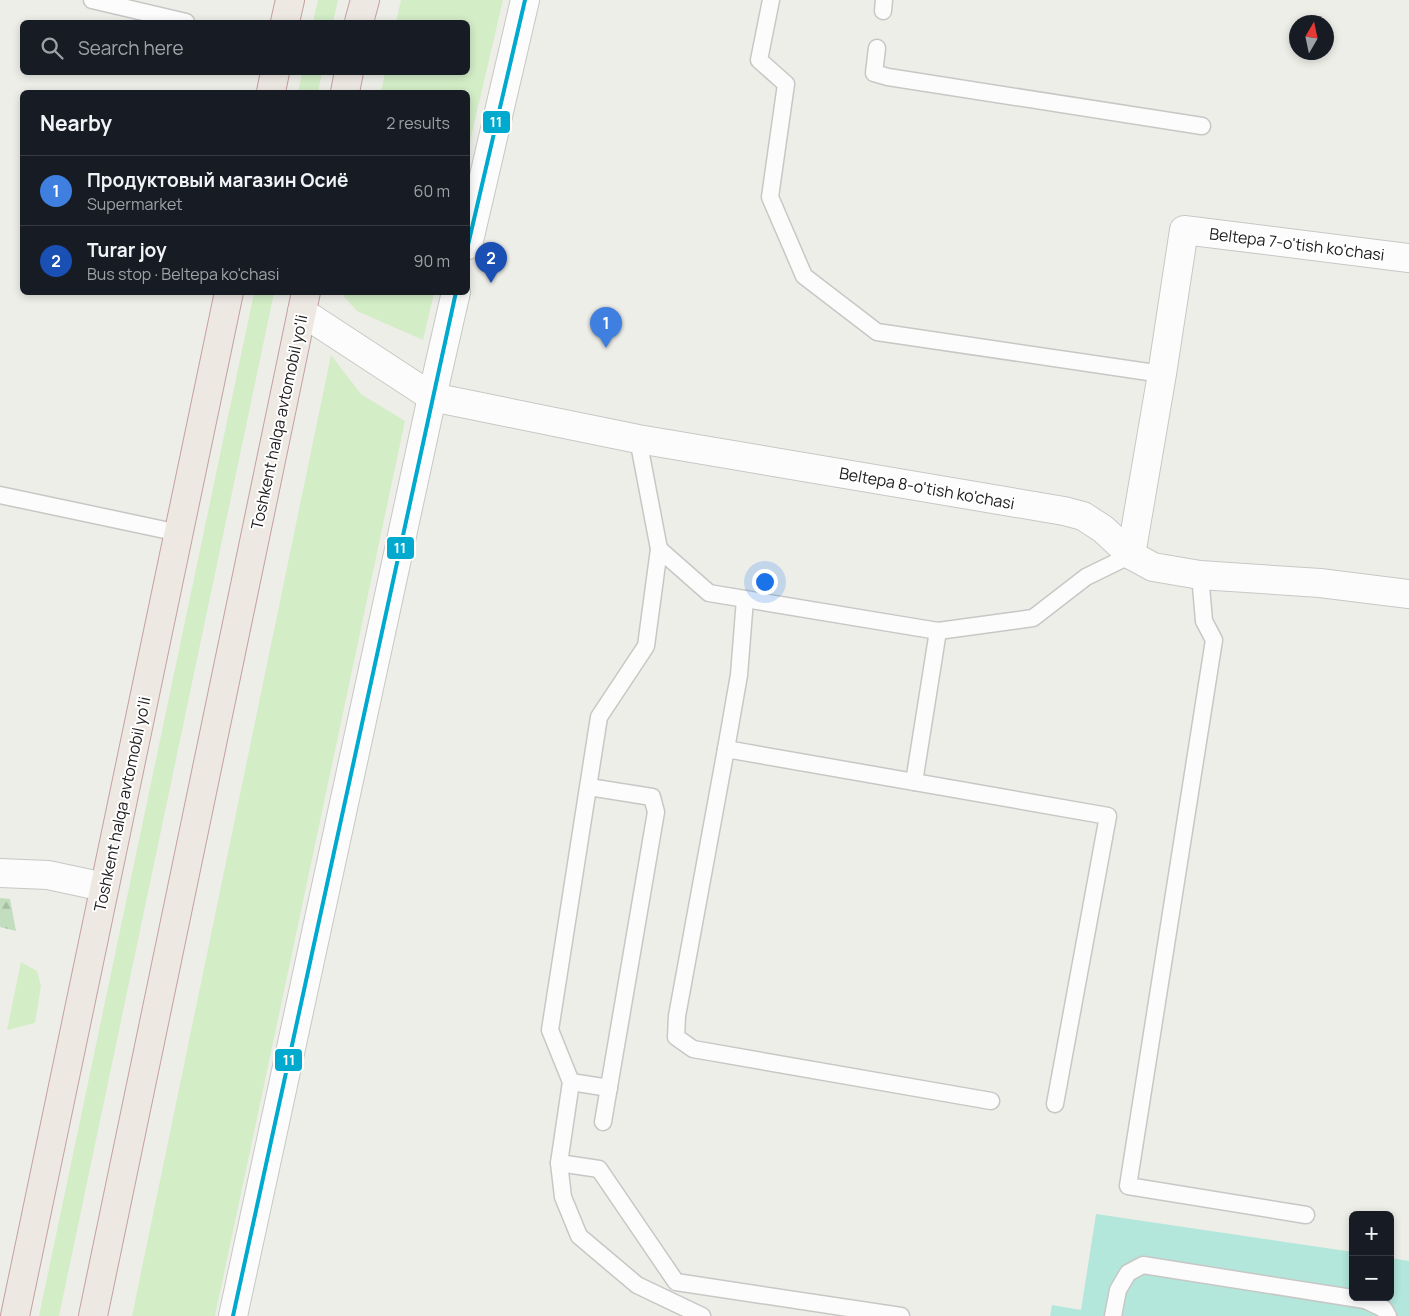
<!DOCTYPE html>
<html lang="en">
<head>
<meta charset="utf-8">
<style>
	body { margin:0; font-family:Manrope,sans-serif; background:#20242c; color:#f1f3f6 }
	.controls { position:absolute; right:15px; bottom:15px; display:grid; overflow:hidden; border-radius:8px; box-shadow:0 2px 8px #0003 }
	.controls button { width:45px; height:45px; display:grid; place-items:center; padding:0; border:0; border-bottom:1px solid #363941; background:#171b24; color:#f1f3f6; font:25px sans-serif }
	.compass { position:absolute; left:1289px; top:15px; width:45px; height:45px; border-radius:50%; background:#171b24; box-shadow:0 2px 8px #0003; rotate:9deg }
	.you { position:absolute; left:764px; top:581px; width:18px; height:18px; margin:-12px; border:4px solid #fff; border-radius:50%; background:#1a73e8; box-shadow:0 0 0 8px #1a73e833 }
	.badge { display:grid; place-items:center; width:32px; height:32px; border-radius:50%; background:#1a73e8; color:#fff; font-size:16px; font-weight:700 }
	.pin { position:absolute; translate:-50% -41px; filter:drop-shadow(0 1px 2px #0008) }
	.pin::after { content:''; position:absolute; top:26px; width:18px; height:15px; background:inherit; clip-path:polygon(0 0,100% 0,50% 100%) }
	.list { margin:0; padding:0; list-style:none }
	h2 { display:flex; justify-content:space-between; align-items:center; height:65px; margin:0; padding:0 20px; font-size:21px }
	h2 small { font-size:16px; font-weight:400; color:#9ea1a6 }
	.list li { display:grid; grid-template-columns:32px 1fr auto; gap:15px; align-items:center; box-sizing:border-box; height:70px; padding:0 20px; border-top:1px solid #363941 }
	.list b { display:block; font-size:19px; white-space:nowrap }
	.list p { margin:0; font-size:16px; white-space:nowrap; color:#9ea1a6 }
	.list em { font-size:16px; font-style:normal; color:#9ea1a6 }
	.icon { flex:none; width:28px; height:28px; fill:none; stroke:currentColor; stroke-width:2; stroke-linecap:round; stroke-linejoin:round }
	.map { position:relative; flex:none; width:1409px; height:1316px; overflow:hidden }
	.search { position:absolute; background:#171b24; box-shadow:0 2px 8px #0003; left:20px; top:20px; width:450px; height:55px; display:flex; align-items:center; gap:12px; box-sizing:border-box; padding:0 18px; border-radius:8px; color:#9ea1a6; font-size:19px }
	.panel { position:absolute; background:#171b24; box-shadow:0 2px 8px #0003; left:20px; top:90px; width:450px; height:205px; border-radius:8px }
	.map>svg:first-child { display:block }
</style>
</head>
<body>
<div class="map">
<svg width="1409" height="1316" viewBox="0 0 1409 1316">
	<defs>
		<pattern id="forest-firs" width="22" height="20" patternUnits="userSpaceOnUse" patternTransform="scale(1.25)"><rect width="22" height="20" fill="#c2debe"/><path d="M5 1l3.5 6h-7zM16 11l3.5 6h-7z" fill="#a6bea3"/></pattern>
	</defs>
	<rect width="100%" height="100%" fill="#eeeee9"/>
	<g fill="#d3edc7">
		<path d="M318 0H338L333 22H313Z"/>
		<path d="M401 0H503L468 150V92H381L385 73 468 72V22H396Z"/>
		<path d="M302 73H322L318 92H298Z"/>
		<path d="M340 292 434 293 423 340 357 311Z"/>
		<path d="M254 293H274L59 1316H39Z"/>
		<path d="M331 355 361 394 405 421 215 1316H132Z"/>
		<path d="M21 962 37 971 41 986 35 1023 7 1030Z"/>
	</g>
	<path fill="url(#forest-firs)" d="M0 898 10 899 16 931 0 927Z"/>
	<path fill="#b3e7dc" d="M1096 1214 1353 1252V1297H1390V1258L1409 1261V1316H1050L1052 1305 1081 1310Z"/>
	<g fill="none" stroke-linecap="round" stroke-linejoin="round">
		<defs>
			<g id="service">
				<path d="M92 0 186 22"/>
				<path d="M771 0 759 60 786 84 770 197 804 276 877 332 1162 374"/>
				<path d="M883 11 884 0"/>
				<path d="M877 48 874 73 888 77 1202 126"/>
				<path d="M638 439 659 549 646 646 599 717 550 1030 571 1082 559 1163 563 1197 579 1236 637 1285 702 1316"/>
				<path d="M0 495 179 533"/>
				<path d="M659 549 709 593 938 631 1033 618 1086 577 1131 555"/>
				<path d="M1200 575 1204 621 1214 640 1128 1186 1306 1215"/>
				<path d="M745 599 739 675 726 749 1108 816 1055 1104"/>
				<path d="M726 749 677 1016 676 1037 693 1049 991 1101"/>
				<path d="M914 782 938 631"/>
				<path d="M589 787 652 797 656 812 603 1122"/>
				<path d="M571 1082 609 1088"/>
				<path d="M559 1163 599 1169 676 1282 901 1316"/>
				<path d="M1113 1316 1118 1290 1128 1273 1143 1265 1365 1300 1384 1309 1388 1316"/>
			</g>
			<g id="minor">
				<path d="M432 397 638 439 1064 511 1083 516 1103 529 1131 555 1153 567 1200 575 1320 583 1409 594"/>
				<path d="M1131 555 1162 374 1184 230 1409 258"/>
				<path d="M0 873 48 875 104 887"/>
			</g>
			<g id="tertiary">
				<path d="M468 245 525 0"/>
				<path d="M302 312 432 397"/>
				<path d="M233 1316 432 397 456 292"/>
			</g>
			<g id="trunk">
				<path d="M285 22 290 0"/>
				<path d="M359 22 365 0"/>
				<path d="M271 92 275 72"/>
				<path d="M345 92 349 72"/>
				<path d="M15 1316 229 292"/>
				<path d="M93 1316 306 292"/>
			</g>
		</defs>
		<use href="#service" stroke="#c7c7c5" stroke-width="19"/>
		<use href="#minor" stroke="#c7c7c5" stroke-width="30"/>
		<use href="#tertiary" stroke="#c7c7c5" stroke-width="30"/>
		<use href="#trunk" stroke="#c4a0a2" stroke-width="30"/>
		<use href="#service" stroke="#fcfcfc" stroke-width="16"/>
		<use href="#minor" stroke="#fcfcfc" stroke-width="28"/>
		<use href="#tertiary" stroke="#fcfcfc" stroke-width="28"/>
		<use href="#trunk" stroke="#eee8e2" stroke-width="28"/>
		<defs>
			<g id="bus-1">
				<path d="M468 245 525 0"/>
				<path d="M233 1316 456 292"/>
			</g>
		</defs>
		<use href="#bus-1" stroke="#fff" stroke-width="8"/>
		<use href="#bus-1" stroke="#00a9ce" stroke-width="4"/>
	</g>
	<g text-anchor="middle" stroke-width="4" stroke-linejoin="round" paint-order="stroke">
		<g font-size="16" fill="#202020" stroke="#fff">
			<text transform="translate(1297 244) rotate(7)" y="6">Beltepa 7-o'tish ko'chasi</text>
			<text transform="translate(279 422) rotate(-78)" y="6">Toshkent halqa avtomobil yo'li</text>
			<text transform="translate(927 488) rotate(10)" y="6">Beltepa 8-o'tish ko'chasi</text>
			<text transform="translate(122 804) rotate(-78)" y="6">Toshkent halqa avtomobil yo'li</text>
		</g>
	</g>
	<g stroke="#fff" stroke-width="2">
		<rect x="482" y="110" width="29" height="24" rx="5" fill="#00a9ce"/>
		<rect x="386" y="536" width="29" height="24" rx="5" fill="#00a9ce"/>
		<rect x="274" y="1048" width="29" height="24" rx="5" fill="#00a9ce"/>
	</g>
	<g font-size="14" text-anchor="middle" font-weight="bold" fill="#fff">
		<text x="496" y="127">11</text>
		<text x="400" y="553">11</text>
		<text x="289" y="1065">11</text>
	</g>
</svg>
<div class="controls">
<button>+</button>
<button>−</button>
</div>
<svg class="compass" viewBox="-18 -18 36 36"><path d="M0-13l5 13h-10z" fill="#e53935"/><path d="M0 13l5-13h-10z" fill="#9ea1a6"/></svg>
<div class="you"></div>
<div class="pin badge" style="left:606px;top:348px;background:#3f7fe0">1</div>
<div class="pin badge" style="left:491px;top:283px;background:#1a4fb4">2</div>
<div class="search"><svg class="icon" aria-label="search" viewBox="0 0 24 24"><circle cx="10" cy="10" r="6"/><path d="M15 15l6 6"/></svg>Search here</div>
<section class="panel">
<h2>Nearby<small>2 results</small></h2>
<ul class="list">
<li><span class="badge" style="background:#3f7fe0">1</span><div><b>Продуктовый магазин Осиё</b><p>Supermarket</p></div><em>60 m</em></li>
<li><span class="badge" style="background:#1a4fb4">2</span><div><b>Turar joy</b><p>Bus stop · Beltepa ko'chasi</p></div><em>90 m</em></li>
</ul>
</section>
</div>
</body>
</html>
